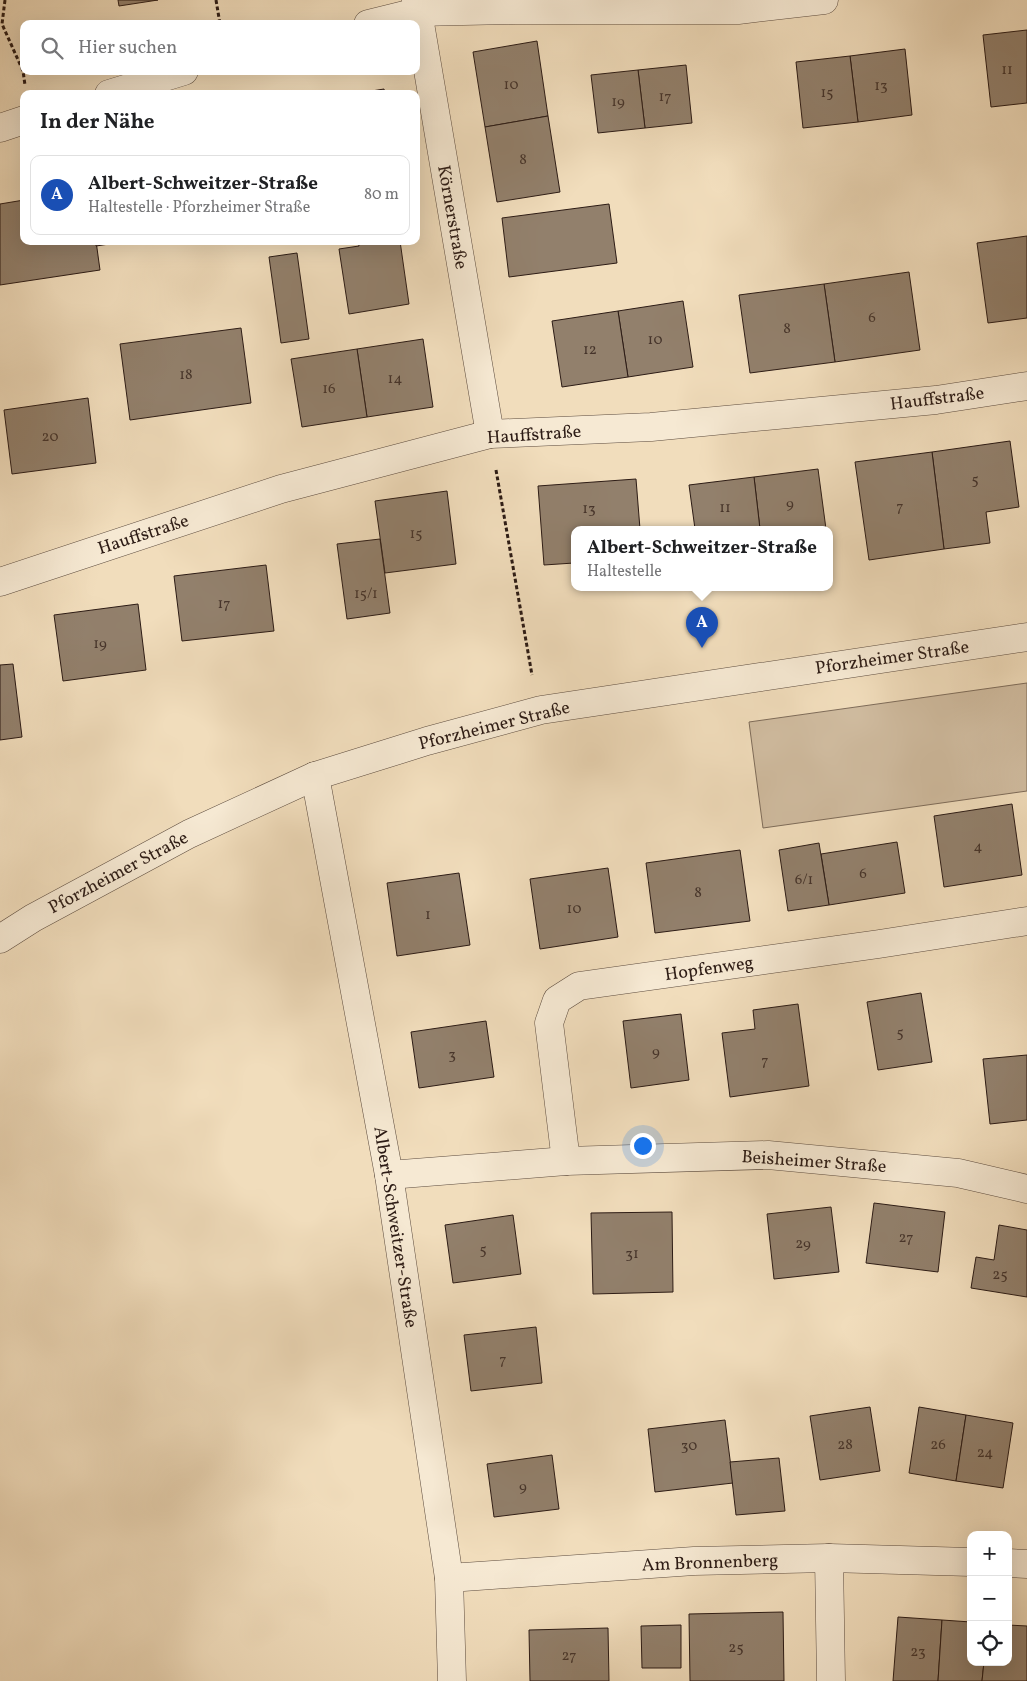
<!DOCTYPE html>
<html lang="de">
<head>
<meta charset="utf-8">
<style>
	body { margin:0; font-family:Vollkorn,serif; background:#f6f6f6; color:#202124 }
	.controls { position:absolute; right:15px; bottom:15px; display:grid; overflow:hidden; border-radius:10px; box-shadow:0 5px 20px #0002 }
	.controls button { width:45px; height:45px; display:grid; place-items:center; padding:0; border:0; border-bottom:1px solid #e0e0e0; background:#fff; color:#202124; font:25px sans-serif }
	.you { position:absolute; left:642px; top:1145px; width:18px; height:18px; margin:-12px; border:4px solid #fff; border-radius:50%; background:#1a73e8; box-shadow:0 0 0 8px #1a73e833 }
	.badge { display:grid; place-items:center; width:32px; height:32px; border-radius:50%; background:#db2777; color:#fff; font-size:16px; font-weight:700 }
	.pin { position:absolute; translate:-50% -41px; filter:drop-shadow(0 1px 2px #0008) }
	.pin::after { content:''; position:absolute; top:26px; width:18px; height:15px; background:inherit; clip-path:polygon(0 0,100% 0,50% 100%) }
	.popup { position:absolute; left:571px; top:526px; width:262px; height:65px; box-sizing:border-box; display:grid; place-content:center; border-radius:10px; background:#fff; filter:drop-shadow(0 1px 4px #0005); font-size:16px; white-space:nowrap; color:#757577 }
	.popup b { font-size:19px; color:#202124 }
	.popup::after { content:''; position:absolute; left:50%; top:100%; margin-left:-10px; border:10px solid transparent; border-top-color:#fff }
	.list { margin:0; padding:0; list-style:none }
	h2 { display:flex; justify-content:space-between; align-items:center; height:65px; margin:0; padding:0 20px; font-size:21px }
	h2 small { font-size:16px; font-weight:400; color:#757577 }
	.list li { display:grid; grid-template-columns:32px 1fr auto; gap:15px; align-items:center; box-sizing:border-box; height:80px; margin:0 10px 10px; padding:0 10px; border:1px solid #e0e0e0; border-radius:10px }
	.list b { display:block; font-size:19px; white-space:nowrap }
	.list p { margin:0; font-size:16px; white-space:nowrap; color:#757577 }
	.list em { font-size:16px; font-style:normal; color:#757577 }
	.icon { flex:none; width:28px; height:28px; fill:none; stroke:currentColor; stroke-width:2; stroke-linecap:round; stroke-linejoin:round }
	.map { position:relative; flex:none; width:1027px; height:1681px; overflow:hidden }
	.search { position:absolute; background:#fff; box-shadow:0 5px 20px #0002; left:20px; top:20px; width:400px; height:55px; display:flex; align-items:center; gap:12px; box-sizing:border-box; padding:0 18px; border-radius:10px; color:#757577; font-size:19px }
	.panel { position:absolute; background:#fff; box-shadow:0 5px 20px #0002; left:20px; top:90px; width:400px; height:155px; border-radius:10px }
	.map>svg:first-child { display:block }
</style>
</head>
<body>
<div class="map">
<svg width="1027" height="1681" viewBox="0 0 1027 1681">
	<rect width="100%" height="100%" fill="#f1ddbc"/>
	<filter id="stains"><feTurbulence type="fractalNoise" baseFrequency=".004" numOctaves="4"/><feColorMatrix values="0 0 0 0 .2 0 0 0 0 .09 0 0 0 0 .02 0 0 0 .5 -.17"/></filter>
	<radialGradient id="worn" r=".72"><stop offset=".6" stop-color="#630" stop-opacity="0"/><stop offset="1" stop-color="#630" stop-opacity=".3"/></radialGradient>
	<path fill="#d0bca0" stroke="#7e6c5a" d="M1027 683V791L763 828 749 722Z"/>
	<g fill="#92806c" stroke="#2c1b15">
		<path d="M118 0H158L119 6Z"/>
		<path d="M1027 30V103L991 107 983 35Z"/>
		<path d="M537 41 548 116 485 127 473 52Z"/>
		<path d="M905 49 912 115 858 122 850 56Z"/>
		<path d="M850 56 858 122 803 128 796 62Z"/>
		<path d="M686 65 692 123 645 128 638 70Z"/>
		<path d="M638 70 645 128 598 133 591 75Z"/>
		<path d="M384 89 385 94H353Z"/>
		<path d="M548 116 560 192 497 202 485 127Z"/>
		<path d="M24 200V241H96L100 270 0 285V204Z"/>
		<path d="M609 204 617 263 509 277 502 218Z"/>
		<path d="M1027 236V318L988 323 977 243Z"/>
		<path d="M96 241H129L96 246Z"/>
		<path d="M358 241H400L409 304 349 314 339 249 359 246Z"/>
		<path d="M297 253 309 339 281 343 269 257Z"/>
		<path d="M909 272 920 350 835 362 824 284Z"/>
		<path d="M824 284 835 362 750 373 739 295Z"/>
		<path d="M683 301 693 367 628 377 618 311Z"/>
		<path d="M618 311 628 377 562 387 552 321Z"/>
		<path d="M241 328 251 403 130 420 120 344Z"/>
		<path d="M423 339 433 407 367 417 357 349Z"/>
		<path d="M357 349 367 417 302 427 291 359Z"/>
		<path d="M88 398 96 463 12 474 4 410Z"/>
		<path d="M1010 441 1019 507 986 512 990 543 944 549 932 452Z"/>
		<path d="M932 452 944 549 869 560 855 462Z"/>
		<path d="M818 469 826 529H760L754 477Z"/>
		<path d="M754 477 760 529H695L689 485Z"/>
		<path d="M636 479 640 529H574V563L544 565 538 486Z"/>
		<path d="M447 491 456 564 385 573 375 501Z"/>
		<path d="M380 539 390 613 347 619 337 544Z"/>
		<path d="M266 565 274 631 182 641 174 576Z"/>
		<path d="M138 604 146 670 63 681 54 615Z"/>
		<path d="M13 664 22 737 0 740V665Z"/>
		<path d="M1012 804 1022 875 944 887 934 816Z"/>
		<path d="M897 842 905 893 829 905 821 854Z"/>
		<path d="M819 843 829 905 788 911 779 850Z"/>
		<path d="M740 850 750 921 655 933 646 863Z"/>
		<path d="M608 868 618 937 540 949 530 879Z"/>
		<path d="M459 873 470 945 397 956 387 883Z"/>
		<path d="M921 993 932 1062 878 1070 867 1002Z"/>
		<path d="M798 1004 809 1086 730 1097 722 1033 755 1029 753 1010Z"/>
		<path d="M681 1014 689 1080 631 1088 623 1021Z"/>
		<path d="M486 1021 494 1077 419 1088 411 1032Z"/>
		<path d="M1027 1055V1120L990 1124 983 1059Z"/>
		<path d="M874 1203 945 1212 938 1272 866 1263Z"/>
		<path d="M831 1207 839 1272 774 1279 767 1214Z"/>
		<path d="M672 1212 673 1292 593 1294 591 1213Z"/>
		<path d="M513 1215 521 1274 453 1283 445 1225Z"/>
		<path d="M999 1225 1027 1230V1297L971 1288 976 1257 994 1260Z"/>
		<path d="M536 1327 542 1383 471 1391 464 1335Z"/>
		<path d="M870 1407 880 1471 820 1480 810 1416Z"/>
		<path d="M919 1407 966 1415 956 1481 909 1473Z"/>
		<path d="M966 1415 1013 1423 1003 1488 956 1481Z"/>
		<path d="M725 1420 733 1483 655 1492 648 1429Z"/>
		<path d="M552 1455 559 1509 494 1517 487 1464Z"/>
		<path d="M779 1458 785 1511 736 1515 730 1462Z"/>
		<path d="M783 1612 784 1681H690L689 1614Z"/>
		<path d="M898 1617 942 1620 938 1681H893Z"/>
		<path d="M942 1620 971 1622V1662H984L982 1681H938Z"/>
		<path d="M681 1625V1668H642L641 1626Z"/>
		<path d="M1008 1625 1027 1626V1681H982L984 1662H1008Z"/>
		<path d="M608 1628 609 1681H530L529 1630Z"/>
	</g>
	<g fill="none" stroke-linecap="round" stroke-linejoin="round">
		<defs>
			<g id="minor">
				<path d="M416 0 490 434"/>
				<path d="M368 24 417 12 515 10H738L824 0"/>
				<path d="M109 94 184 71"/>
				<path d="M0 128 24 120"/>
				<path d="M0 582 281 489 490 434 651 427 936 400 1027 386"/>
				<path d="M315 776 389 1175 449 1578 452 1681"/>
				<path d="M566 1161 549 1023 557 1000 579 986 879 944 1027 921"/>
				<path d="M389 1175 566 1161 768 1155 958 1173 1027 1189"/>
				<path d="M829 1558 831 1681"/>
				<path d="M1008 1563 1027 1564"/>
				<path d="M449 1578 694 1561 829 1558 971 1562"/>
			</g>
			<path id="tertiary" d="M0 939 33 918 189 834 315 776 427 741 541 710 1027 637"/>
		</defs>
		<use href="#minor" stroke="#5d4c3f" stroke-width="29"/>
		<use href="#tertiary" stroke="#5d4c3f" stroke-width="29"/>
		<g stroke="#2c1b15" stroke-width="3" stroke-dasharray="4 2.5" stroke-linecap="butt">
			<path d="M5 0 2 24 23 71 25 85"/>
			<path d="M216 0 220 24"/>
			<path d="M496 470 532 675"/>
		</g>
		<use href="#minor" stroke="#f6e9d3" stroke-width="28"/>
		<use href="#tertiary" stroke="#f6e9d3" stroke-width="28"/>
	</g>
	<g text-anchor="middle" stroke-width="4.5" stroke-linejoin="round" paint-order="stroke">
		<g font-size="15" fill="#46342b">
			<text x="1007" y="74">11</text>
			<text x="511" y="89">10</text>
			<text x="881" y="90">13</text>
			<text x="827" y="97">15</text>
			<text x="665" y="101">17</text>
			<text x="618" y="106">19</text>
			<text x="523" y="164">8</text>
			<text x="872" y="322">6</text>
			<text x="787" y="333">8</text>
			<text x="655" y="344">10</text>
			<text x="590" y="354">12</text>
			<text x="186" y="379">18</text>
			<text x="395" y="383">14</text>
			<text x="329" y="393">16</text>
			<text x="50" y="441">20</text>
			<text x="975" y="484">5</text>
			<text x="790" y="508">9</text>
			<text x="900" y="511">7</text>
			<text x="725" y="512">11</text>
			<text x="589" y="513">13</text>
			<text x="416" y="538">15</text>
			<text x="366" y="598">15/1</text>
			<text x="224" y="608">17</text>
			<text x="100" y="648">19</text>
			<text x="978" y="851">4</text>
			<text x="863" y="878">6</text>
			<text x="804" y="884">6/1</text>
			<text x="698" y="897">8</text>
			<text x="574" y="913">10</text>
			<text x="428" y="919">1</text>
			<text x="900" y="1037">5</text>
			<text x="656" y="1056">9</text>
			<text x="452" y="1059">3</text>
			<text x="765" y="1065">7</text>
			<text x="906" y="1242">27</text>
			<text x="803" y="1248">29</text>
			<text x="483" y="1254">5</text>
			<text x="632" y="1258">31</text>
			<text x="1000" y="1279">25</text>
			<text x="503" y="1364">7</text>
			<text x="845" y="1449">28</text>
			<text x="938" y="1449">26</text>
			<text x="689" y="1450">30</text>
			<text x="985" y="1457">24</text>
			<text x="523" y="1491">9</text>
			<text x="736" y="1652">25</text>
			<text x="918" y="1656">23</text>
			<text x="569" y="1660">27</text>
		</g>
		<g font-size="18" fill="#2c1b15" stroke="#f6e9d3">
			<text transform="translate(453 217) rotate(80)" y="6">Körnerstraße</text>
			<text transform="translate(937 398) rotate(-7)" y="6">Hauffstraße</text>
			<text transform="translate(534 434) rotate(-4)" y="6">Hauffstraße</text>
			<text transform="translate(143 534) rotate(-18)" y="6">Hauffstraße</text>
			<text transform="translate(892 657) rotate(-8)" y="6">Pforzheimer Straße</text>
			<text transform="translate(494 725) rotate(-14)" y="6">Pforzheimer Straße</text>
			<text transform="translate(118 872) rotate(-28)" y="6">Pforzheimer Straße</text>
			<text transform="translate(709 968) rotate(-8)" y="6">Hopfenweg</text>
			<text transform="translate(814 1161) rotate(4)" y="6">Beisheimer Straße</text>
			<text transform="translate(396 1227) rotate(81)" y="6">Albert-Schweitzer-Straße</text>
			<text transform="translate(710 1562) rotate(-2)" y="6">Am Bronnenberg</text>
		</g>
	</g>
	<rect width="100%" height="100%" filter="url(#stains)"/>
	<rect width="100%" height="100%" fill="url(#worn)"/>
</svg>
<div class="controls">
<button>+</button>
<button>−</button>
<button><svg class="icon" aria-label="locate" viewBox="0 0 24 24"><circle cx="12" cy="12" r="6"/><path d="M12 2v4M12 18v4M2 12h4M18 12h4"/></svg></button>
</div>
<div class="you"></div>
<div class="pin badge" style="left:702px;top:648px;background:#1a4fb4">A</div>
<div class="popup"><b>Albert-Schweitzer-Straße</b>Haltestelle</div>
<div class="search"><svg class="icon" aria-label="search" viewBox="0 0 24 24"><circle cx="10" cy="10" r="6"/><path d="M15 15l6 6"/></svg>Hier suchen</div>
<section class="panel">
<h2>In der Nähe<small></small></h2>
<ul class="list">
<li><span class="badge" style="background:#1a4fb4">A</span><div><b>Albert-Schweitzer-Straße</b><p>Haltestelle · Pforzheimer Straße</p></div><em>80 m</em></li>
</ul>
</section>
</div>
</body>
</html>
